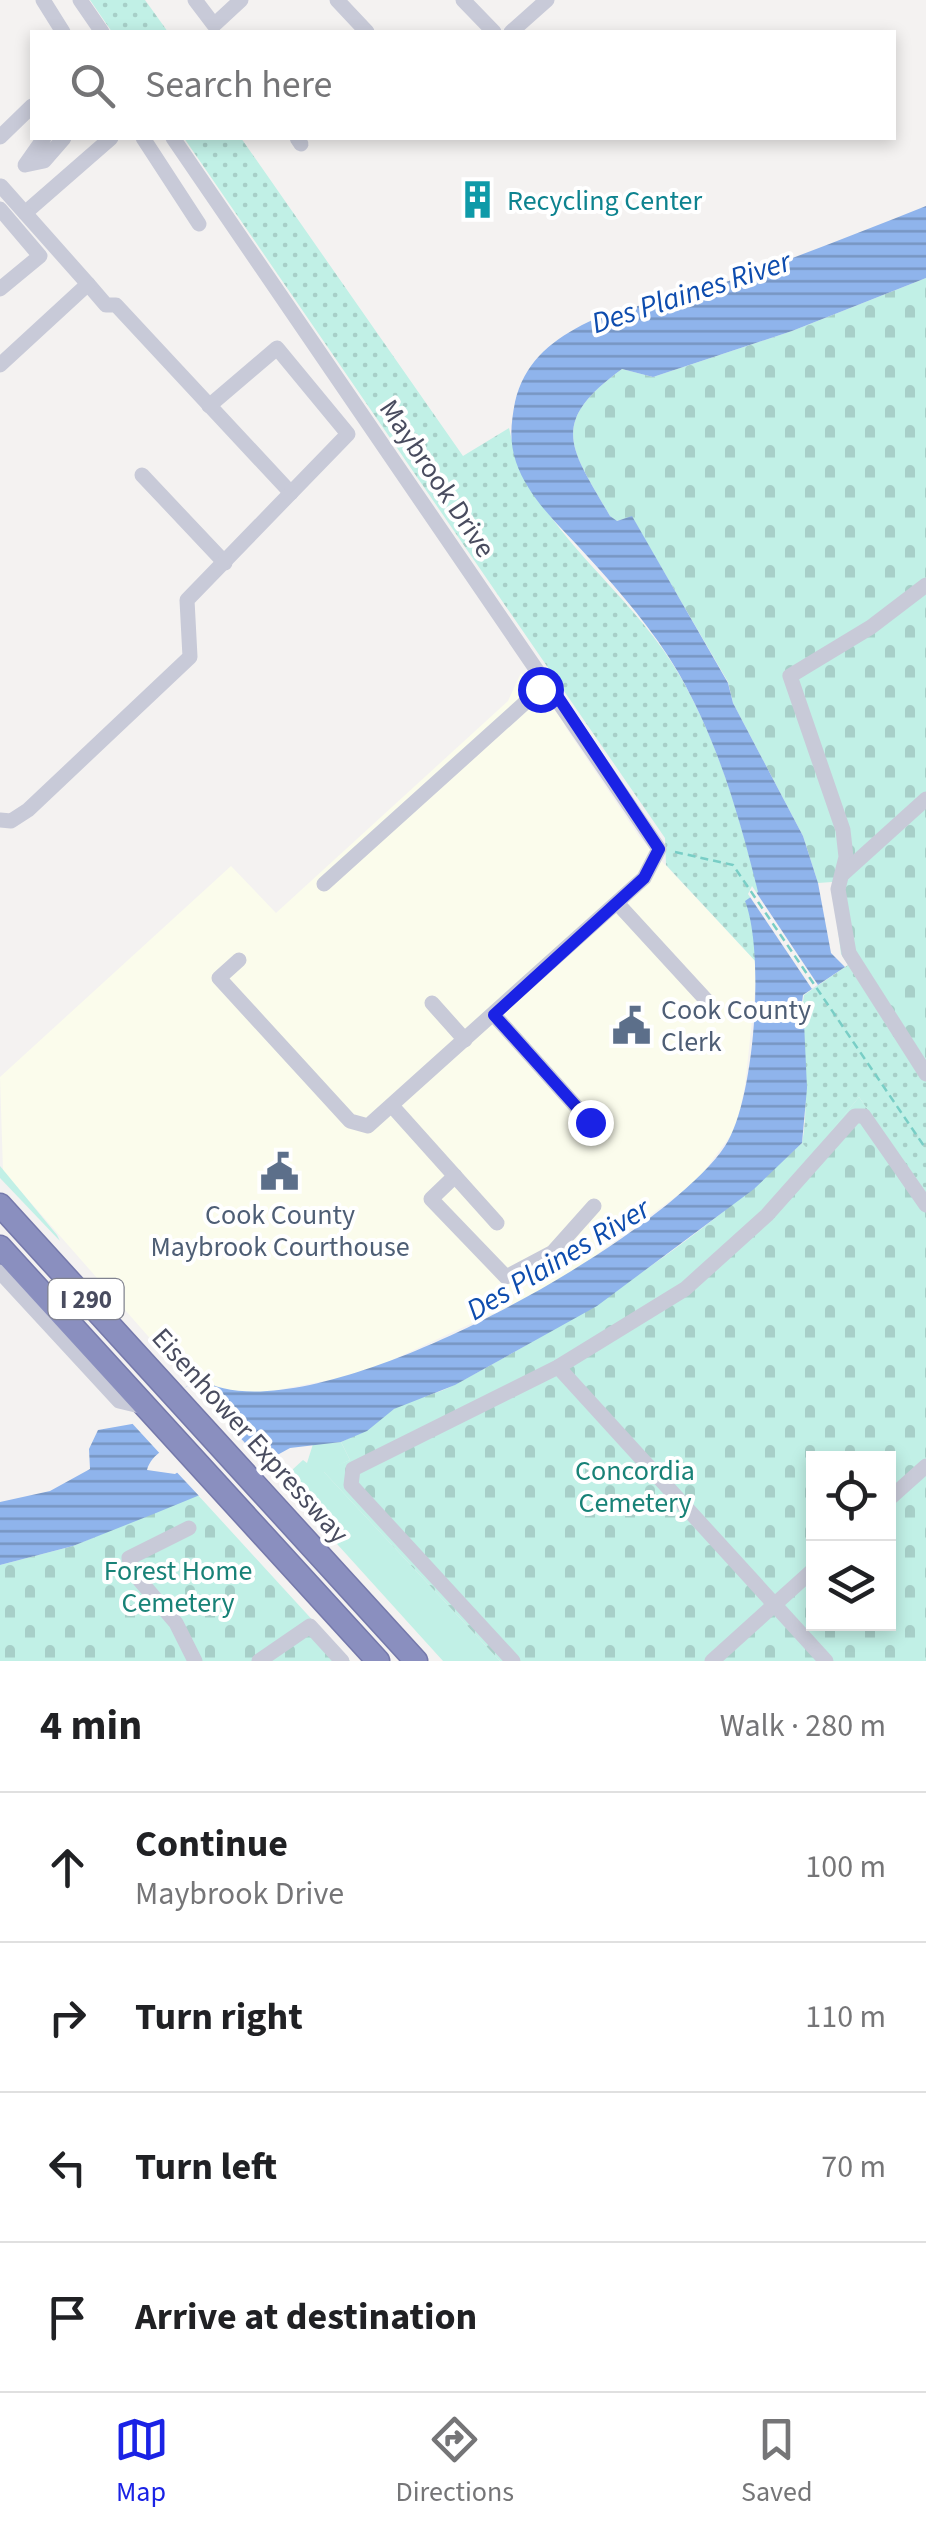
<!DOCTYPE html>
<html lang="en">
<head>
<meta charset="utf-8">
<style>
	body { margin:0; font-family:"Source Sans 3",sans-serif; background:#f2f2f2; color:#202124 }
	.controls { position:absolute; right:30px; bottom:30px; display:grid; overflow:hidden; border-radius:0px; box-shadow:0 5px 15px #0003 }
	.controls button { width:90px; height:90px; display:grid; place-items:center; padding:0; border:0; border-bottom:2px solid #e0e0e0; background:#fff; color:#202124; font:50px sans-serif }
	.stop { position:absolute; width:30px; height:30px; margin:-22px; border:8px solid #1a22e5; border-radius:50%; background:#fff }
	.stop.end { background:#1a22e5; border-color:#fff; box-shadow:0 2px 10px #0008 }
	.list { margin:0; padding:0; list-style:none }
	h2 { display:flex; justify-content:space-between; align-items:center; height:130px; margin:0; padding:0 40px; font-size:42px }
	h2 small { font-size:32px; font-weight:400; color:#757577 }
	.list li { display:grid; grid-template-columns:65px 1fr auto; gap:30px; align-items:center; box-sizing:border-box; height:150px; padding:0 40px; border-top:2px solid #e0e0e0 }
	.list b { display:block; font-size:38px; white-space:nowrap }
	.list p { margin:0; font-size:32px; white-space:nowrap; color:#757577 }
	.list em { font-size:32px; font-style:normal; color:#757577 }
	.icon { flex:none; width:55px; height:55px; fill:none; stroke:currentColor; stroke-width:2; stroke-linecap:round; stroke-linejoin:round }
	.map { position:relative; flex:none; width:926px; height:1661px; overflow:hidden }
	.search { position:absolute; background:#fff; box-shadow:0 5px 15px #0003; left:30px; right:30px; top:30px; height:110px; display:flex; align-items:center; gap:25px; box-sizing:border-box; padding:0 35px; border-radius:0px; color:#757577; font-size:38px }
	.sheet { height:730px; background:#fff }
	nav { display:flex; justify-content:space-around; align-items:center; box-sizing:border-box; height:140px; border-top:2px solid #e0e0e0; background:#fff; font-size:28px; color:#757577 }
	nav a { display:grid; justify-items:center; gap:5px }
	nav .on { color:#1a22e5 }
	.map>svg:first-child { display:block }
</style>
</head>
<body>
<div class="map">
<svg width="926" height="1661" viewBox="0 0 926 1661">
	<defs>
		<pattern id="cemetery-stones" width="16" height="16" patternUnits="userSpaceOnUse" patternTransform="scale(2.5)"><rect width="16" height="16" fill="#c1f0e6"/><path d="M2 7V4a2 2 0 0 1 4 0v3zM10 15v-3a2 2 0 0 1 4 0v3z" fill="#a7cfc8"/></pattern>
		<pattern id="park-dots" width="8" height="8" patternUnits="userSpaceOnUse" patternTransform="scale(2.5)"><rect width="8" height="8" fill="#c1f0e6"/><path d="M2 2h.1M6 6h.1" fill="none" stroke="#a7cfc8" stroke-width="1.8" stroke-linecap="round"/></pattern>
		<pattern id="water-rules" width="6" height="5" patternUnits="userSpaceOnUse" patternTransform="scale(2.5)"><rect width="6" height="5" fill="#8fb4ec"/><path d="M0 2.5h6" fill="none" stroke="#7795c2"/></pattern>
	</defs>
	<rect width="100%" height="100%" fill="#f4f2f1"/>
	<path fill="#fbfcec" d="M521 673 551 694 566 728 640 838 758 964 745 1086 736 1128 697 1181 555 1285 381 1365 340 1378 250 1395 213 1387 199 1378 191 1385 3 1171 0 1077 231 866 276 913 508 701Z"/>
	<g fill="#c1f0e6">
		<path d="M0 1166 57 1235 60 1241 0 1178Z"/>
		<path d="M341 1442 350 1460 324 1472 500 1661H443L280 1481 303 1460 307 1463 313 1444Z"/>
	</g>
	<g fill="url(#cemetery-stones)" fill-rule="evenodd">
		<path d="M926 278V1084L841 954 832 882 818 883 803 836 733 703 728 682 632 517 616 521 610 516C572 449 546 424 622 369L653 377 792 331Z"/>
		<path d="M859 1097 926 1193V1661H500L323 1471 350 1460 341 1442C363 1433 378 1417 399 1406 418 1397 438 1394 456 1384 585 1315 696 1243 802 1143L813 1153ZM814 1458H888V1624H814Z"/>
		<path d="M197 1494 350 1661H0V1565L73 1546Z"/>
	</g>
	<g fill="url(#park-dots)">
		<path d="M90 0H145L168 32H112Z"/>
		<path d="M184 138H241L463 456 509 428C529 527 627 586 677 671 718 740 739 815 759 893L746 902 755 926 758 964 666 865 665 838Z"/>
		<path d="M848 965 926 1083V1193L859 1097 813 1154 802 1143C812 1093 796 1044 804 995Z"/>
	</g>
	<path fill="url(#water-rules)" fill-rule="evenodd" d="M926 206V278L792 331 653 377 622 369C546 424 572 449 610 516L617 521 632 516 728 683 733 703 803 836 818 883 831 953 845 967 803 995 800 1017 804 1022 807 1088 802 1143 754 1189 597 1306 455 1385 394 1409 367 1431 341 1442 290 1448 217 1488 156 1513 73 1546 0 1565V1502L50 1491 90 1469 89 1449 98 1430 132 1424 199 1378C301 1446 664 1240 725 1146 755 1101 765 952 745 901L758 892C739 815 718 742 678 672 654 631 621 593 589 558 563 529 529 500 516 462 509 441 511 423 515 402 524 364 548 343 582 325 621 306 664 302 705 289 780 264 853 235 926 206ZM237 1427 241 1431 175 1474 147 1470C158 1435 212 1443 237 1427Z"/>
	<g fill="#f4f2f1">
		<path d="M752 886 818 985 812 989 748 894Z"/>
		<path d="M191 1384 266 1466 201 1498 170 1465 175 1468 224 1436 187 1445 164 1458 129 1420Z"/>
	</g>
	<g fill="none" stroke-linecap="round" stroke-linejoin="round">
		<defs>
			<g id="highway">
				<path d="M0 1205 416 1661"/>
				<path d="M0 1247 378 1661"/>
			</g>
		</defs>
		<use href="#highway" stroke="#7579ab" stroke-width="25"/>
		<path stroke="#79cec6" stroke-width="2.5" stroke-dasharray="8 5" stroke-linecap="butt" d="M675 852 733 865 926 1149"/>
		<g stroke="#c8cad8" stroke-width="15">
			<path d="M43 0 63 32"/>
			<path d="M80 0 102 32"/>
			<path d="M195 0 214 25 241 0"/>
			<path d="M337 0 367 32"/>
			<path d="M463 0 494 32"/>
			<path d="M511 32 547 0"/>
			<path d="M0 137 32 106"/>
			<path d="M44 138 25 165 44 161 64 138"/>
			<path d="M143 138 199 224"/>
			<path d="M173 138 659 849 644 878 368 1126 350 1121 219 978 239 960"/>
			<path d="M297 138 301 144"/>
			<path d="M0 209 40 256 0 289"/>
			<path d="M25 213 111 138"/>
			<path d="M88 284 106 305H116L291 493"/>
			<path d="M0 365 88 284 1 186"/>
			<path d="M142 475 225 563"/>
			<path d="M926 585 871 627 790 676 843 830 846 857 838 889 849 953 926 1074"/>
			<path d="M0 820 11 821 28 810 190 657 187 600 348 434 277 348 209 406"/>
			<path d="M844 873 926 799"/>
			<path d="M324 884 548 682"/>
			<path d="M618 904 708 1002"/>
			<path d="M432 1003 465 1040"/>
			<path d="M494 1015 590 1122"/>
			<path d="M393 1107 497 1223"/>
			<path d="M455 1176 431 1199 506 1277 553 1252 594 1206"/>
			<path d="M0 1272 119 1401 144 1407"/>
			<path d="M558 1367 826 1661"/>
			<path d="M888 1500 926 1466"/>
			<path d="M189 1528 129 1558 131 1570 176 1623 195 1661"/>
			<path d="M259 1661 310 1626 342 1661"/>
			<path d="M513 1661 351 1485 353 1469 558 1367 685 1289 767 1215 855 1116H864L926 1205"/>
			<path d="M712 1661 814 1569"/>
		</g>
		<use href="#highway" stroke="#8a8fbf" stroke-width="22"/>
	</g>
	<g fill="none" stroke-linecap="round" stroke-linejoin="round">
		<path stroke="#1a22e5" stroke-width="12" d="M540 689 548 682 659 849 644 878 494 1015 590 1122"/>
	</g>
	<defs>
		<symbol id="building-bare" viewBox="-9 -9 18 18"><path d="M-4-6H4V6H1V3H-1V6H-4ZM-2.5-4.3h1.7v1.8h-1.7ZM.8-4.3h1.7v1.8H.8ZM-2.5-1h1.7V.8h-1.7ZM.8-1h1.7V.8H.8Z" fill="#0f9aa8" stroke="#fff" stroke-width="2.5" paint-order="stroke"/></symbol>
		<symbol id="civic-bare" viewBox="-9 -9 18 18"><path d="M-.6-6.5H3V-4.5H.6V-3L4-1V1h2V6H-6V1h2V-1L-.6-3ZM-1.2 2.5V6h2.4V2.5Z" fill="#5c6f8a" stroke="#fff" stroke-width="2.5" paint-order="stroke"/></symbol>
	</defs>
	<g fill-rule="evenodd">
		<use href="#building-bare" x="450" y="172" width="55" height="55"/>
		<use href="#civic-bare" x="604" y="998" width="55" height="55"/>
		<use href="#civic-bare" x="252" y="1144" width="55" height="55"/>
	</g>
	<g text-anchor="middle" stroke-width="8" stroke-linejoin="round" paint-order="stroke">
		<rect fill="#fff" stroke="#80828f" stroke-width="2.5" x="48.5" y="1279" width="75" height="40" rx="8"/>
		<g font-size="25" font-weight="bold" fill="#494c5f">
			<text x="86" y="1308">I 290</text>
		</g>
		<g font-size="28" fill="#0d838f" stroke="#fff" text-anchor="start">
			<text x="507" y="210">Recycling Center</text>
		</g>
		<g font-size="28" fill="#494c5f" stroke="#fff">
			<text transform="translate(438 478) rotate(56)" y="10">Maybrook Drive</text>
			<text transform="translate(251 1435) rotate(48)" y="10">Eisenhower Expressway</text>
		</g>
		<g font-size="28" fill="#4e5e75" stroke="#fff" text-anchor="start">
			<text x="661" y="1019">Cook County<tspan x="661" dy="32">Clerk</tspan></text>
			<text x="280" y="1224" text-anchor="middle">Cook County<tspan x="280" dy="32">Maybrook Courthouse</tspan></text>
		</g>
		<g font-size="28" fill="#188277" stroke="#fff">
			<text x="635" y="1480">Concordia<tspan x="635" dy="32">Cemetery</tspan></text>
			<text x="178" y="1580">Forest Home<tspan x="178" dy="32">Cemetery</tspan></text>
		</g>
		<g font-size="30" font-style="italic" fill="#0d4cae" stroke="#fff">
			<text transform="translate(691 292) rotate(-18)" y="10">Des Plaines River</text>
			<text transform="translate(558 1259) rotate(-31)" y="10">Des Plaines River</text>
		</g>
	</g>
</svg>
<div class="controls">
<button><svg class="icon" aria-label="locate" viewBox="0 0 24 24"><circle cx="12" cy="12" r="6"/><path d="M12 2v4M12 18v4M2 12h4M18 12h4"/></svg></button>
<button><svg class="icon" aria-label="layers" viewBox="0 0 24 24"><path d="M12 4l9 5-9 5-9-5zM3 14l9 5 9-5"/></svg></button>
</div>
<div class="stop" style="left:540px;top:689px"></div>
<div class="stop end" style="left:590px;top:1122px"></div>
<div class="search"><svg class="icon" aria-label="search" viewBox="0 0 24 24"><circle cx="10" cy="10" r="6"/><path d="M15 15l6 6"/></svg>Search here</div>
</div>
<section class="sheet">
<h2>4 min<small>Walk · 280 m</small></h2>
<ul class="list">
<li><svg class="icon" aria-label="ahead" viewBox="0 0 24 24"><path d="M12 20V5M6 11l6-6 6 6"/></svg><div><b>Continue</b><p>Maybrook Drive</p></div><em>100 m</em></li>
<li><svg class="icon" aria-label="right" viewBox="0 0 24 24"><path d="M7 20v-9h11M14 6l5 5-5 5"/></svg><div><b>Turn right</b></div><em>110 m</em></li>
<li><svg class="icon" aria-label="left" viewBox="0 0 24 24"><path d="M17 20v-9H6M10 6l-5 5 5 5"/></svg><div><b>Turn left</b></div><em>70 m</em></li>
<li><svg class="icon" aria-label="arrive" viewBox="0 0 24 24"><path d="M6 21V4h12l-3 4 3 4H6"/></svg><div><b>Arrive at destination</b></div></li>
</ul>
</section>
<nav>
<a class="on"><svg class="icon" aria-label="map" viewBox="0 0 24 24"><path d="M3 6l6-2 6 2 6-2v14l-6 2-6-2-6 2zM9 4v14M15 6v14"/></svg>Map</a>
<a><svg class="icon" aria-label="directions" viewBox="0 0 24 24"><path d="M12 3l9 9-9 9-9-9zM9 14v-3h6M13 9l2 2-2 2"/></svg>Directions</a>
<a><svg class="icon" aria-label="saved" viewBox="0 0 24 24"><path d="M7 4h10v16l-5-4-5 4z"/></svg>Saved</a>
</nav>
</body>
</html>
